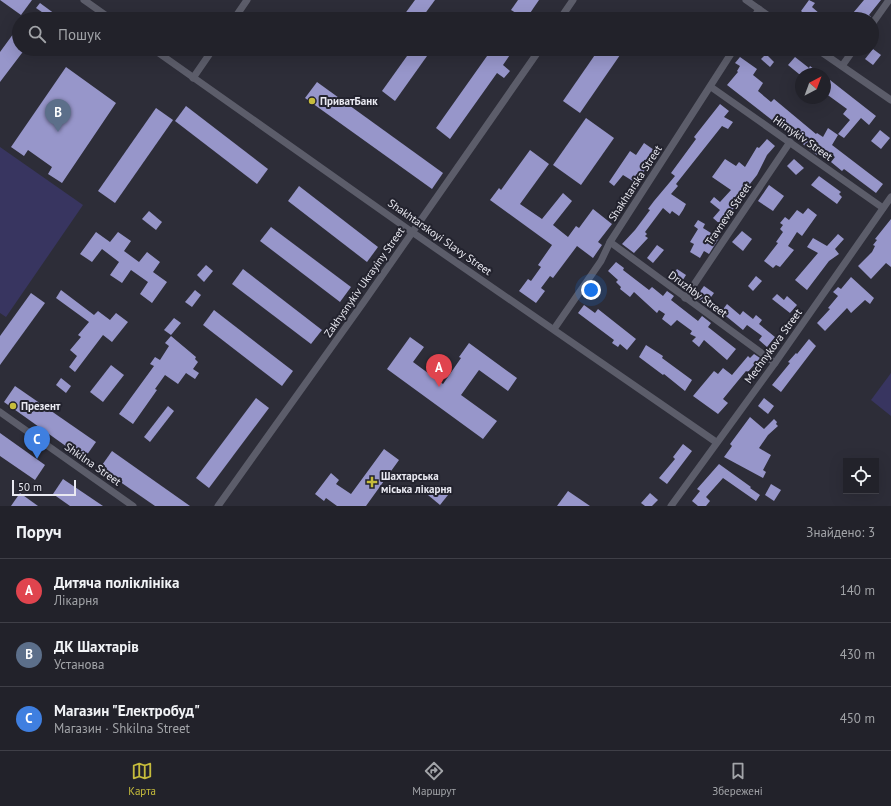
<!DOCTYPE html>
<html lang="uk">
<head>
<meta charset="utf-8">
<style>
	body { margin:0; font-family:"PT Sans",sans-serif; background:#2e2f36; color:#f1f3f6 }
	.controls { position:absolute; right:12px; bottom:12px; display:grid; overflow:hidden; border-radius:0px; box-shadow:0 4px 16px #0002 }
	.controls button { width:36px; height:36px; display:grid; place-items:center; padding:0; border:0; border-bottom:1px solid #3f3f47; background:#22222a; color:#f1f3f6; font:20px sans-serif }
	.compass { position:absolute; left:795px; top:68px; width:36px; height:36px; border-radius:50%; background:#22222a; box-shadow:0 4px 16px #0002; rotate:41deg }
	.scale { position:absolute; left:12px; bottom:10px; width:64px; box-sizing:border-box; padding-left:4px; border:2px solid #e9e9f1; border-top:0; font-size:11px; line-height:14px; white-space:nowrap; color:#e9e9f1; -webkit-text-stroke:3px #23232e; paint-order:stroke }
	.you { position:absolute; left:591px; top:290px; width:14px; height:14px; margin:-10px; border:3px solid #fff; border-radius:50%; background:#1a73e8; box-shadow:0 0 0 6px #1a73e833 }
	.badge { display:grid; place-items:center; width:26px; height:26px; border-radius:50%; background:#c6bc3c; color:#fff; font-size:13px; font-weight:700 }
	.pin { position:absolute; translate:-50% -33px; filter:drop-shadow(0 1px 2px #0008) }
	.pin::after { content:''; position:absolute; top:21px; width:14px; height:12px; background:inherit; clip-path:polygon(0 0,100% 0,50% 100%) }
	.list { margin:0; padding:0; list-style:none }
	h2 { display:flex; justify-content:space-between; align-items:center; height:52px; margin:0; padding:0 16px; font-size:17px }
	h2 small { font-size:13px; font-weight:400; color:#a2a4a8 }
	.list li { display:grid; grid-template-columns:26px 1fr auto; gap:12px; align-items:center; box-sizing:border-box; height:64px; padding:0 16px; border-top:1px solid #3f3f47 }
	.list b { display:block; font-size:15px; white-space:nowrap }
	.list p { margin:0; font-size:13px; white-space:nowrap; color:#a2a4a8 }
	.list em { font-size:13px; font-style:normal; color:#a2a4a8 }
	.icon { flex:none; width:22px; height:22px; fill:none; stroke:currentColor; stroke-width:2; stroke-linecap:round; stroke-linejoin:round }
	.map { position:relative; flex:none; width:891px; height:506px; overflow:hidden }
	.search { position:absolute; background:#22222a; box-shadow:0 4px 16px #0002; left:12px; right:12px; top:12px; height:44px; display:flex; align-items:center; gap:10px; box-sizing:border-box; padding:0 14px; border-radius:22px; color:#a2a4a8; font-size:15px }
	.sheet { height:244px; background:#22222a }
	nav { display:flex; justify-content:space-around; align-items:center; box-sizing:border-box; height:56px; border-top:1px solid #3f3f47; background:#22222a; font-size:11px; color:#a2a4a8 }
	nav a { display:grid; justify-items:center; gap:2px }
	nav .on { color:#c6bc3c }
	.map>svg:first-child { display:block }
</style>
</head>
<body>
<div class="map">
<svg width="891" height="506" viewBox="0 0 891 506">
	<rect width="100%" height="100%" fill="#2d2d38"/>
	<g fill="#383560">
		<path d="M0 147 83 205 6 317 0 313Z"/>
		<path d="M891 373V416L871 400Z"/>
	</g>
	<g fill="#9796ca">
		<path d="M0 0H32L21 15Z"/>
		<path d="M415 0H435L421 19H401Z"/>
		<path d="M518 0H539L526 19 511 10Z"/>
		<path d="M809 0 815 3 812 7 820 14 816 19H810L801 11Z"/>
		<path d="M864 0H881L869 15 871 17 869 19H861L853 13Z"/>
		<path d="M40 3 59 17 57 19H52L36 8Z"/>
		<path d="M19 26V49H25L0 82V52Z"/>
		<path d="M412 49H432L395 101 382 91Z"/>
		<path d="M492 49H514L503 65 510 71 504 78 497 73 450 139 436 128Z"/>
		<path d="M599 49H612L620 55 580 113 563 101Z"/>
		<path d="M873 49 881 55 873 65 865 59Z"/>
		<path d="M766 54 774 62 770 67 761 59Z"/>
		<path d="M740 57 757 69 753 75 763 83 758 91 771 102 774 99 816 134 817 133 823 137 828 128 838 135 832 145 883 184 876 193 844 169 842 171 831 162 835 157 823 148 817 155 727 85 738 72 737 71 740 66 735 63Z"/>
		<path d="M795 57 809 68 810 66 820 74H799L788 65Z"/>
		<path d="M66 67 116 103 62 183 48 174 52 167 28 150 24 156 11 147Z"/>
		<path d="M830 80 876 116 869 125 861 118 844 138 838 134 850 120 843 114 847 109 825 93V86Z"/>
		<path d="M317 82 443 173 432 189 305 98Z"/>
		<path d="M720 104 729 111 724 117 733 122 728 129 722 126 676 184 678 186 671 194 686 204 683 210 679 216 672 211 670 214 663 208 645 232 647 234 645 236 648 238 634 253 622 244 635 230 650 210 648 209 654 201 675 176 671 173 696 139 694 137Z"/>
		<path d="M186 106 268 169 257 184 175 121Z"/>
		<path d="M156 108 173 120 115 203 98 191Z"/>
		<path d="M586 118 614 138 581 185 553 165Z"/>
		<path d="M880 130 890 138 881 149 871 141Z"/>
		<path d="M767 139 775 146 767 155 757 175 738 199 740 200 721 225 713 218 720 210 710 202 714 197 720 202 731 190 712 177 725 159 736 166 739 162 745 167 757 147 759 148Z"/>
		<path d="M644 143 657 152 636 183 623 175 614 186 609 182 630 151 636 155Z"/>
		<path d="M530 150 549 164 520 204 542 219 563 193 572 201 553 225 568 237 576 226 579 228 593 209 612 224 598 242 602 245 593 258 577 246 553 278 550 276 541 288 545 291 536 303 519 291 528 279 531 281 541 267 538 265 552 245 490 200 499 188 501 190Z"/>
		<path d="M794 159 804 168 796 175 787 166Z"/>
		<path d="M819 176 841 192 839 194 842 197 837 204 811 185Z"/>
		<path d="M769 185 784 196 773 211 758 201Z"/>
		<path d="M299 186 378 247 367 262 288 201Z"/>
		<path d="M808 208 817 215 802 236 797 232 788 246 794 250 780 267 776 265 773 268 764 261 778 243 776 242 783 232 780 229 783 225 780 223 785 217 789 220 797 210 803 214Z"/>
		<path d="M149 211 162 222 156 230 142 219Z"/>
		<path d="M891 219V267L886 263 871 279 858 266 872 252 875 246 873 245 877 240 875 239Z"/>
		<path d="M698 220 705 224 703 228 719 238 709 254 704 251 700 258 690 252 694 244 690 242 698 229 694 226Z"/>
		<path d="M271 227 351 287 340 302 260 241Z"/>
		<path d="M742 231 752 239 743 251 732 242Z"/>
		<path d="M96 232 110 242 118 232 131 241 124 251 139 262 147 252 160 262 153 272 167 282 152 303 140 294 148 282 131 270 122 283 110 275 119 262 102 249 92 262 80 254Z"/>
		<path d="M838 234 844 239 835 249 839 254 829 261 807 290 795 280 818 253 807 247 813 238 827 246Z"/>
		<path d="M657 245 664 250 653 263 647 258Z"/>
		<path d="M616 262 624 268 623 270 649 290 652 287 663 296 667 291 674 296 671 300 698 321 702 316 711 323 708 327 736 349 727 360 704 340 699 347 692 341 696 337 690 334 692 331 677 320 671 326 662 319 665 314 659 310 657 313 634 292 630 297 620 289 621 287 616 282 618 280 608 271Z"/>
		<path d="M206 265 213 271 204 282 197 275Z"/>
		<path d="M243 269 322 330 311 344 232 284Z"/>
		<path d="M677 269 686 275 681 283 672 276Z"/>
		<path d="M756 276 762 281 753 291 748 286Z"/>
		<path d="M851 277 874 298 870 304 865 300 851 313 847 308 825 331 817 323 830 309 828 308 838 296 833 292 838 287 841 289Z"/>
		<path d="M704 286 714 293 706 304 696 297Z"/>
		<path d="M61 290 94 315 98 311 110 320 116 313 128 322 112 342 103 335 75 372 69 367 77 356 70 350 81 337 78 335 89 322 56 298Z"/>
		<path d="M195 290 201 295 192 307 185 302Z"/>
		<path d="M31 293 45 303 0 365V336Z"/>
		<path d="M777 294 784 300 787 296 797 305 790 313 772 299Z"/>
		<path d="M727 304 740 315 743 311 753 319 756 315 762 320 759 324 775 337 767 347 759 340 762 336 747 325 743 330 721 312Z"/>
		<path d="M584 305 595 313 598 309 636 339 627 350 620 344 618 347 612 343 614 340 578 313Z"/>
		<path d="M214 310 293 371 282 386 203 325Z"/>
		<path d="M174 318 181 323 171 335 164 330Z"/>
		<path d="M171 336 196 357 195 359 198 362 193 369 199 373 195 379 186 373 178 384 165 375 155 389 157 390 133 424 119 414 154 366 150 364 155 357 160 360 169 346 165 343Z"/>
		<path d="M410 337 424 347 413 362 443 384 461 358 459 357 469 343 517 378 508 391 479 370 461 395 497 421 483 439 387 369Z"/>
		<path d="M809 339 816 346 781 392 772 385 790 363 788 362 796 353 797 354Z"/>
		<path d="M646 345 663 356 662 358 692 380 685 391 664 374 663 375 639 357Z"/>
		<path d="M754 354 760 358 748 372 746 371 723 399 728 403 718 414 693 396 714 371 718 374 723 368 732 375 748 356 750 358Z"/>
		<path d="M111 365 124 375 103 402 90 392Z"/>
		<path d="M61 378 71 386 66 393 56 385Z"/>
		<path d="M15 386 96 442 84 459 4 402Z"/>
		<path d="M256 398 269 408 209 488 196 478Z"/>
		<path d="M764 398 774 406 768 414 758 406Z"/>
		<path d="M168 406 174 411 150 442 144 437Z"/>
		<path d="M750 417 764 429 774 419 777 422 776 424 778 426 768 435 759 448 771 455 763 470 766 472 763 478 724 457 732 446 730 444Z"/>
		<path d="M0 433 45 465 35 480 0 456Z"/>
		<path d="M683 444 692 451 667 484 659 478 675 459 673 457Z"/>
		<path d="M384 449 399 460 366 506H337L326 498 324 501 315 494 331 473 339 480 336 484 351 494Z"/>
		<path d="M112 451 190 506H155L100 468Z"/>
		<path d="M719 464 751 487 750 488 760 495 756 501 723 478 706 497 710 501 706 506H698L692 501 700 491 697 489Z"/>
		<path d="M63 479 103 506H70L53 494Z"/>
		<path d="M771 484 781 490 774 501 765 495Z"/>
		<path d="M436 485 448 495 440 505 428 495Z"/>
		<path d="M568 491 590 506H557Z"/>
		<path d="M20 493 38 506H11Z"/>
		<path d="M650 493 658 500 652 506H645L641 503Z"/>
	</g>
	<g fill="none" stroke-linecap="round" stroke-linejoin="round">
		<g stroke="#5c5d6a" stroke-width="7">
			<path d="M84 0 111 19"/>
			<path d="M746 0 773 19"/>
			<path d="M234 19 247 0"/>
			<path d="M560 19 573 0"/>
			<path d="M753 19 759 9"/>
			<path d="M872 24 889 0"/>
			<path d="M153 49 412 232 716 442"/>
			<path d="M817 49 891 100"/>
			<path d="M842 66 854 49"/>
			<path d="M193 78 213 49"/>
			<path d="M711 87 883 208"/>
			<path d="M610 242 775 363"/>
			<path d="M685 298 790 142"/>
			<path d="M554 329 601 261 610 242 734 49"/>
			<path d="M0 412 133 506"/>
			<path d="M218 506 363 303 540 49"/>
			<path d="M671 506 775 363 891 197"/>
		</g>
	</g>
	<g fill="#c6bc3c" stroke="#23232e" stroke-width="1.5">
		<circle cx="312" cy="101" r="4"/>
		<circle cx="13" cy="406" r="4"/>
		<path d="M370 476h4v4h4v4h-4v4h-4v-4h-4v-4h4z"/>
	</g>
	<g text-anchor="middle" stroke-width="4" stroke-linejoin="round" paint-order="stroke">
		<g font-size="11" font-weight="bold" fill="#e9e9f1" stroke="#23232e" text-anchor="start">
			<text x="320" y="105">ПриватБанк</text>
			<text x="21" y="410">Презент</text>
			<text x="381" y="480">Шахтарська<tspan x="381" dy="13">міська лікарня</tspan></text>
		</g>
		<g font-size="11" fill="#e9e9f1" stroke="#23232e">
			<text transform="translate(803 138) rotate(35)" y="4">Hirnykiv Street</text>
			<text transform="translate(635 183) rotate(-57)" y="4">Shakhtarska Street</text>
			<text transform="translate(728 214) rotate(-56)" y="4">Travneva Street</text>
			<text transform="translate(440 237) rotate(35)" y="4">Shakhtarskoyi Slavy Street</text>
			<text transform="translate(364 282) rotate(-55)" y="4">Zakhysnykiv Ukrayiny Street</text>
			<text transform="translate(698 294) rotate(36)" y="4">Druzhby Street</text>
			<text transform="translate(773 346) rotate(-54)" y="4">Mechnykova Street</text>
			<text transform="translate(93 464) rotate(35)" y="4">Shkilna Street</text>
		</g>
	</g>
</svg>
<div class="controls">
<button><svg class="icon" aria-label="locate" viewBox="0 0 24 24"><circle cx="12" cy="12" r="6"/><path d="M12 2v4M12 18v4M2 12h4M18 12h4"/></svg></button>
</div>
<svg class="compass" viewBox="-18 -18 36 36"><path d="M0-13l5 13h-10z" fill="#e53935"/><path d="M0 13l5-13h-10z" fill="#a2a4a8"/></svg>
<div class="scale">50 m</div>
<div class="you"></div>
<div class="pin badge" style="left:439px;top:387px;background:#e0444e">A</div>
<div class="pin badge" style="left:58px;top:132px;background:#5c6f8a">B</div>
<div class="pin badge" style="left:37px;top:459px;background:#3f7fe0">C</div>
<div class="search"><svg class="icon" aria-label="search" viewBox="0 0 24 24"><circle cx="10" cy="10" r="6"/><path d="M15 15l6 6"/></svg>Пошук</div>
</div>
<section class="sheet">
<h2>Поруч<small>Знайдено: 3</small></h2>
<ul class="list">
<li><span class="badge" style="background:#e0444e">A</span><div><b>Дитяча поліклініка</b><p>Лікарня</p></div><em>140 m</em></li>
<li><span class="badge" style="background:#5c6f8a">B</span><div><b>ДК Шахтарів</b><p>Установа</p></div><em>430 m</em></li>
<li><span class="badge" style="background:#3f7fe0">C</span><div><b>Магазин &quot;Електробуд&quot;</b><p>Магазин · Shkilna Street</p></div><em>450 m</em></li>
</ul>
</section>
<nav>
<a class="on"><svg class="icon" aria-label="map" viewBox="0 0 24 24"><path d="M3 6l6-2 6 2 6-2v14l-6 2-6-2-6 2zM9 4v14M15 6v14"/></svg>Карта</a>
<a><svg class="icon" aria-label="directions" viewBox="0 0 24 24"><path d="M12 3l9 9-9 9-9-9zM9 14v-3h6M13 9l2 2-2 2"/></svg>Маршрут</a>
<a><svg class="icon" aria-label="saved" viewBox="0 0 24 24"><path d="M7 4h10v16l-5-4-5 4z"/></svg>Збережені</a>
</nav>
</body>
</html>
